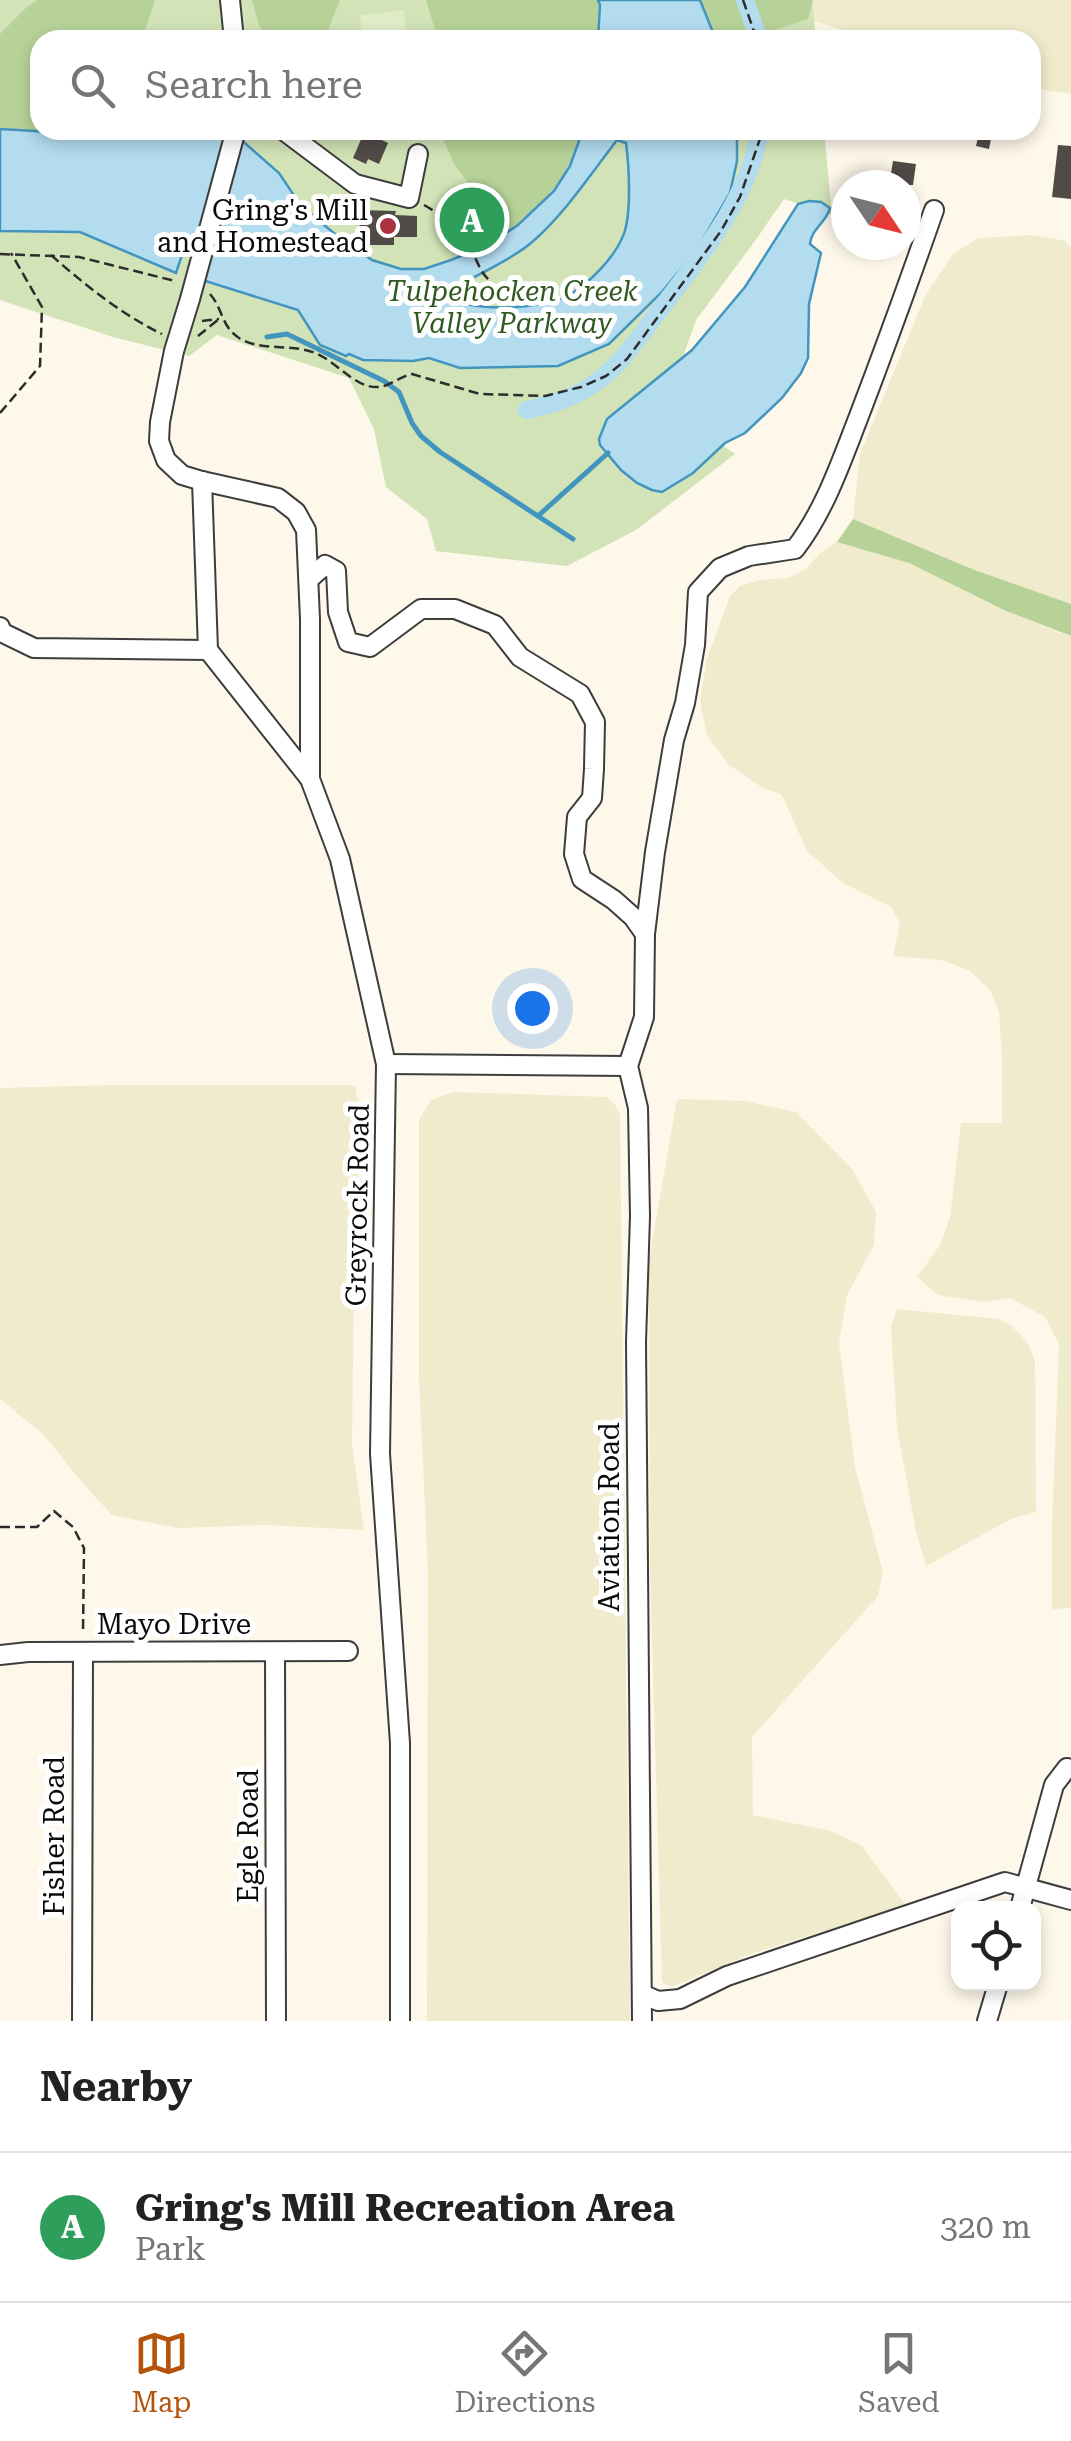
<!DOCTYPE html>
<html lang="en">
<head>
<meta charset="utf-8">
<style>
	body { margin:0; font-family:"Roboto Serif",serif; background:#f6f6f6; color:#222 }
	.controls { position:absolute; right:30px; bottom:30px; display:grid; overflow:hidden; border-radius:20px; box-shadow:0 5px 15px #0003 }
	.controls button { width:90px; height:90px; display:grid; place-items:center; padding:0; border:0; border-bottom:2px solid #e0e0e0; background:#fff; color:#222; font:50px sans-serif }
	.compass { position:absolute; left:831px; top:170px; width:90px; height:90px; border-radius:50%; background:#fff; box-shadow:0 5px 15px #0003; rotate:125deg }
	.you { position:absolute; left:532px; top:1008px; width:35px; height:35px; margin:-25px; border:8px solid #fff; border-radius:50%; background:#1a73e8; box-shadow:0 0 0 15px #1a73e833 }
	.badge { display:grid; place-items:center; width:65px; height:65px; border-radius:50%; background:#b45309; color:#fff; font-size:32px; font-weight:700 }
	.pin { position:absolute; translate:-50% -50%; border:5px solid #fff; box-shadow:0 2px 10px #0006 }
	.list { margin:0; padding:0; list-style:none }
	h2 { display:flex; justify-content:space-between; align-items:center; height:130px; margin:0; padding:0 40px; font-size:42px }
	h2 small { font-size:32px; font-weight:400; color:#767676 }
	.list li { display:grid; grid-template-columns:65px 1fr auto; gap:30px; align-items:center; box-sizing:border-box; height:150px; padding:0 40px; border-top:2px solid #e0e0e0 }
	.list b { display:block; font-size:38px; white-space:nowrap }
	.list p { margin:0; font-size:32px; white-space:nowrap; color:#767676 }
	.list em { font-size:32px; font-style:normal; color:#767676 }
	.icon { flex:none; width:55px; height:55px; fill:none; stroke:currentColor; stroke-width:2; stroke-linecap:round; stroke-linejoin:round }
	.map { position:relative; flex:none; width:1071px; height:2021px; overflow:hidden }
	.search { position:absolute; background:#fff; box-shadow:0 5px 15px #0003; left:30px; right:30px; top:30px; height:110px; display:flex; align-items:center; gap:25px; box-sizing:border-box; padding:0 35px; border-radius:30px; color:#767676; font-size:38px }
	.sheet { height:280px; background:#fff }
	nav { display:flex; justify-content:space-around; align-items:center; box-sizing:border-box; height:140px; border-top:2px solid #e0e0e0; background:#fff; font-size:28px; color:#767676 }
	nav a { display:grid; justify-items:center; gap:5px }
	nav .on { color:#b45309 }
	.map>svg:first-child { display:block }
</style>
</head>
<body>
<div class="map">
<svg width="1071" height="2021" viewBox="0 0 1071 2021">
	<rect width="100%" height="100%" fill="#fdf8e9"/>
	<g fill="#f0ebcc">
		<path d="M813 0H1071V94L1031 88V40H875L808 19Z"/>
		<path d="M1032 235 1066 241 1071 249V604L972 569 853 519 860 454 926 294 953 254 978 238Z"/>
		<path d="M837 542 909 563 1006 611 1071 637V1608L1052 1609V1524L1059 1344 1045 1317 1010 1298 983 1302 938 1295 917 1277 940 1245 950 1218 961 1123H1002V1059L999 1012 991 991 970 971 953 964 940 960 893 956 900 924 891 907 843 883 807 851 782 795 763 788 729 765 707 735 700 702 707 659 730 596 740 586 760 580 789 578 806 569 819 554Z"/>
		<path d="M114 1085H355L361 1118 354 1282 352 1445 364 1530 264 1525 178 1528 112 1515 85 1486 44 1435 0 1399V1088Z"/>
		<path d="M453 1092 607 1097 616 1106 620 1115 630 2021H427L428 1573 419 1379V1120L431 1100Z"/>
		<path d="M677 1099 744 1101 796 1112 852 1169 876 1212 874 1245 847 1295 839 1343 855 1467 883 1572 878 1596 752 1737 753 1815 831 1831 862 1846 906 1905 751 1954 671 1987 662 1982 650 1570 649 1260Z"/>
		<path d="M897 1309 998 1319 1009 1324 1020 1334 1029 1345 1035 1361 1036 1512 1011 1519 926 1566 916 1531 897 1428 891 1327Z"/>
	</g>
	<path fill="#d1e3b7" d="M0 0H812L816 40H40V130H824L832 215 784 199 755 241 696 320 666 405 735 454 636 530 567 566 436 551 427 519 386 487 374 429 349 378 217 335 189 356 113 337 0 300Z"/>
	<g fill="#b6d298">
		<path d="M38 0H155L142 40H40V130H71L51 132 0 129V34L27 7Z"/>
		<path d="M252 0H340L329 27 331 40H268L259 25Z"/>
		<path d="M426 0H598L600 5 598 40H438Z"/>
		<path d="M700 0H813L808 19 745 40H716Z"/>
		<path d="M439 130H583C564 188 538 212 488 245L483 202 454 164Z"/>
		<path d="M853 519 972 569 1071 604V636L1006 611 909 563 837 542Z"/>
	</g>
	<path fill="#e1ebc8" d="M404 10 406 32 362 37 360 15Z"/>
	<g fill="#b3dcef" stroke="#4295bf" stroke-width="2.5" fill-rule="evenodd">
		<path d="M598 0H700L716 40H598L600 5Z"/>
		<path d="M0 129 51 132 71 130H209L238 137 279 173 301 206 335 234 372 260 401 269H424L451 260 488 245 518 225 554 191 570 166 583 130H737V161L730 193 696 251 661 293 609 344 558 366 460 368 429 358 413 361 363 360 349 354 346 356 320 345 298 310 202 280 211 244 188 237 176 273 80 232 0 231ZM617 140 626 143C629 165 632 215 623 236 614 258 591 281 571 294 547 309 474 313 449 298L450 291C476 274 507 263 531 243 563 216 591 174 617 140Z"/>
		<path d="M809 201 821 202 830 208C827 222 811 229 810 244L821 253 809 304 808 358 801 373 782 398 745 433 725 443 693 473 662 492 652 490 637 483 621 470 600 445 599 439 607 419 692 350 745 287 798 204Z"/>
	</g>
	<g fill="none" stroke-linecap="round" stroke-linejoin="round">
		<g stroke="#4295bf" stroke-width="5">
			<path d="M267 337 287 334 384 381 399 392 412 423 421 436 440 452 573 539"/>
			<path d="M538 516 608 453"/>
		</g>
		<g stroke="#b3dcef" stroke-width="18">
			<path d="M745 0 759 40"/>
			<path d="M527 410C550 404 572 399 592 385 620 367 639 337 659 311 700 257 749 199 760 130"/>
		</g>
	</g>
	<g fill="#514b48">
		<path d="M365 130 380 134 378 138 388 143 379 164 368 159 366 164 353 158Z"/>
		<path d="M979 132 992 134 989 149 976 146Z"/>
		<path d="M1058 145 1071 146V199L1052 197Z"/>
		<path d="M893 161 916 164 913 185H889Z"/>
		<path d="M360 210 396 211 395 215 417 216V237H394V245H359Z"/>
	</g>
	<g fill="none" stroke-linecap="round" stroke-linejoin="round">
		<defs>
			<g id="minor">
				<path d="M230 0 234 40"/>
				<path d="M283 130 355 184 409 198 418 154"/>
				<path d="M190 299 174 351 160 422 159 441 166 460 182 475 202 481 278 498 296 512 306 530 310 619V779"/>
				<path d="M202 481 208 650"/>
				<path d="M309 579 325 565 336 571 338 612 348 642 370 647 421 609H455L495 625 520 657 580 694 595 722 594 769 592 798 577 817 574 854 582 879 614 900 633 917 645 934"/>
				<path d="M0 627 1 632 34 648 208 650 310 779 340 859 386 1064 380 1454 400 1743V2021"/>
				<path d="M386 1064 628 1066"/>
				<path d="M275 1652 276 2021"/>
				<path d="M0 1655 28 1652 348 1651"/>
				<path d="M1020 1908 1054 1785 1067 1768 1071 1769"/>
				<path d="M642 1994 658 2001 680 1999 727 1976 1005 1882 1071 1900"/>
				<path d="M82 2021 83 1652"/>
				<path d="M642 2021 636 1342 640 1216 638 1108 628 1066 644 1017 645 934 655 852 674 740 685 703 695 645 698 592 720 568 749 556 795 549C825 510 841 462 859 416 885 348 910 279 934 210"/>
				<path d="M987 2021 998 1984"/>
			</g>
		</defs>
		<use href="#minor" stroke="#3d3d3d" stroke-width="22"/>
		<g stroke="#2c2c2c" stroke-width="2.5" stroke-dasharray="10 5" stroke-linecap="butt">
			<path d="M743 0 757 40"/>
			<path d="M424 205C444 216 462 233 472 252 479 264 480 272 490 281"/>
			<path d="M0 254 79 257 175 281"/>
			<path d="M51 255C85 285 121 314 162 334"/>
			<path d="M210 294C223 309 221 326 239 338 262 352 291 343 315 353 336 361 354 387 376 387 388 388 400 376 412 374L480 394 545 396 581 387 606 376 627 359 721 231 740 197 763 130"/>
			<path d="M202 321 219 319"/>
			<path d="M198 336 219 319"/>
			<path d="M0 413 40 366 42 307 11 253"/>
			<path d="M0 1527H37L54 1511 73 1527 84 1548 83 1633"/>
		</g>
		<use href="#minor" stroke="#fff" stroke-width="18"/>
		<defs>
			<path id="minor-bridge" d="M190 299 234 137"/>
		</defs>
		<use href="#minor-bridge" stroke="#3d3d3d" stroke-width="22" stroke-linecap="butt"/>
		<use href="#minor-bridge" stroke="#fff" stroke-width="18"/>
	</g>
	<circle fill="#ab313f" stroke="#fff" stroke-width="4" cx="388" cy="226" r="10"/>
	<g text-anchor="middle" stroke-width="10" stroke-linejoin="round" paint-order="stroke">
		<g font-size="28" fill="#0a0a0a" stroke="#fff" text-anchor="end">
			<text x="368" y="220">Gring's Mill<tspan x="368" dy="32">and Homestead</tspan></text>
		</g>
		<g font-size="28" font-style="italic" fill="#315a22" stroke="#fff">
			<text x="512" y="301">Tulpehocken Creek<tspan x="512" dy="32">Valley Parkway</tspan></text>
		</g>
		<g font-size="28" fill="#0a0a0a" stroke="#fff">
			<text transform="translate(357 1205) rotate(-89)" y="10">Greyrock Road</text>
			<text transform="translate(609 1517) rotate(-90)" y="10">Aviation Road</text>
			<text x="174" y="1634">Mayo Drive</text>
			<text transform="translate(54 1836) rotate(-90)" y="10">Fisher Road</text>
			<text transform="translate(248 1836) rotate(-90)" y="10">Egle Road</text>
		</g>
	</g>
</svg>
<div class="controls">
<button><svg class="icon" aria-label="locate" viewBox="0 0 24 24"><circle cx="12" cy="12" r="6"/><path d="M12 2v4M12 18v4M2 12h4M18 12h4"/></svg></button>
</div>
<svg class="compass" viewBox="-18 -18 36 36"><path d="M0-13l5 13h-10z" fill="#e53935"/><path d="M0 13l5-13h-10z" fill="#767676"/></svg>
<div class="you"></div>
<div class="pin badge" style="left:472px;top:220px;background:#2e9e5b">A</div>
<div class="search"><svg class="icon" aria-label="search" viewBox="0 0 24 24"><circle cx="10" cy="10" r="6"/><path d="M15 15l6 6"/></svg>Search here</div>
</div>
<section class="sheet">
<h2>Nearby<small></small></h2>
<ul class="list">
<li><span class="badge" style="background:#2e9e5b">A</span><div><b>Gring's Mill Recreation Area</b><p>Park</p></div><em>320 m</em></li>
</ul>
</section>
<nav>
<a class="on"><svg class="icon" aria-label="map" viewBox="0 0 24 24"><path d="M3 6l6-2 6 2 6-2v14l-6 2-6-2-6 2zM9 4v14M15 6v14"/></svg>Map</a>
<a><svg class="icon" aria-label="directions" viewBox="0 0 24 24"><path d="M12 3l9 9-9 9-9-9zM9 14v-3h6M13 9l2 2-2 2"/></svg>Directions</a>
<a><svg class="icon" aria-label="saved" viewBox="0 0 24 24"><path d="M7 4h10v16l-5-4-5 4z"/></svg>Saved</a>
</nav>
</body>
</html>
